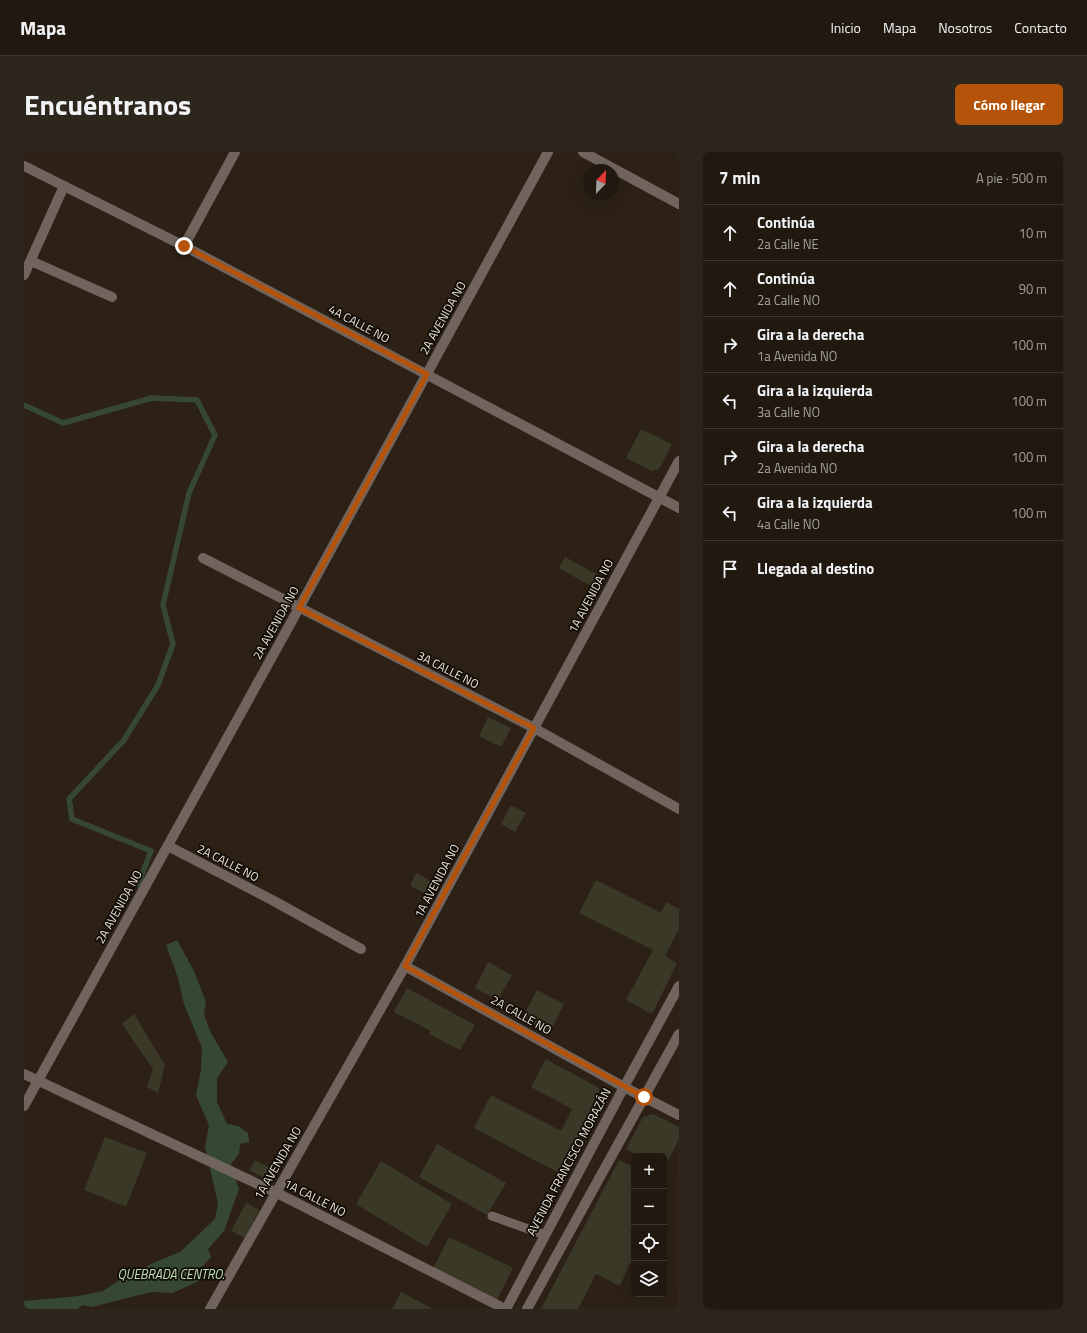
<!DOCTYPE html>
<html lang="es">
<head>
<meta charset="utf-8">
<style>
	body { margin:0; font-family:"Titillium Web",sans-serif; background:#2d261d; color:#f1f3f6 }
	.controls { position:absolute; right:12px; bottom:12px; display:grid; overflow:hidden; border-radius:6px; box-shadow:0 4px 16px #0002 }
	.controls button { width:36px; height:36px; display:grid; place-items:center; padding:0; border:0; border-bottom:1px solid #3e382f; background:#21190f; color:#f1f3f6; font:20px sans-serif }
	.compass { position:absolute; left:559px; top:12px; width:36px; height:36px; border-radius:50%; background:#21190f; box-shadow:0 4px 16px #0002; rotate:23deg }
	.stop { position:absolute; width:12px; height:12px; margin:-9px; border:3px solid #b45309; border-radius:50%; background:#fff }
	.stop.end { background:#b45309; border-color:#fff; box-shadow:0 1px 4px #0008 }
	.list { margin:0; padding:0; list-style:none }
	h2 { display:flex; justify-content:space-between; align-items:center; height:52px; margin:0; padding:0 16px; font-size:17px }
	h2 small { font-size:13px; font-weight:400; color:#a2a09e }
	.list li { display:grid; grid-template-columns:26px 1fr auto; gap:12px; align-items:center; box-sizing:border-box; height:56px; padding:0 16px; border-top:1px solid #3e382f }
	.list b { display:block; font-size:15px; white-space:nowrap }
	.list p { margin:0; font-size:13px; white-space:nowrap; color:#a2a09e }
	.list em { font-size:13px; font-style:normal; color:#a2a09e }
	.icon { flex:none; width:22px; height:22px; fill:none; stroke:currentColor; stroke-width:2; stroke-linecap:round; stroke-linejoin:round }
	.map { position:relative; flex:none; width:655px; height:1157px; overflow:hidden; border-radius:6px }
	header { display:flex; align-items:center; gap:24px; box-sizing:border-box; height:56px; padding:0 20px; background:#21190f; border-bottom:1px solid #3e382f }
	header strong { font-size:19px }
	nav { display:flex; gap:22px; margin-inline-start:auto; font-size:14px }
	.intro { display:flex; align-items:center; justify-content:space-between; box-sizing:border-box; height:96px; padding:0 24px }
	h1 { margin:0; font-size:28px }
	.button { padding:10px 18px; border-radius:6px; background:#b45309; color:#fff; font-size:14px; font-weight:700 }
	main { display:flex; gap:24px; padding:0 24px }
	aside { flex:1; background:#21190f; border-radius:6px; box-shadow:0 4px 16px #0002 }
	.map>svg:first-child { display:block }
</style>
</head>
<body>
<header>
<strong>Mapa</strong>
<nav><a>Inicio</a><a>Mapa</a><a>Nosotros</a><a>Contacto</a></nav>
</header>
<div class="intro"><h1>Encuéntranos</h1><a class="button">Cómo llegar</a></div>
<main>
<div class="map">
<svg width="655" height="1157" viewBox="0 0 655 1157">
	<rect width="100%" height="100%" fill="#2c2114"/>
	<path fill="#374832" d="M153 788 170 819 182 850 180 862 186 879 204 910 193 926V950L203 972 214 974 224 981 225 990 216 992 215 1002 207 1012 215 1037 200 1079 184 1097 187 1105 180 1113 173 1117 181 1126 149 1141 127 1140 68 1155 58 1153 54 1157H0V1149L55 1144 79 1139 94 1129 131 1110 156 1100 191 1067 194 1051 181 995 185 973 172 943 177 918 178 896 160 852 154 826 142 793Z"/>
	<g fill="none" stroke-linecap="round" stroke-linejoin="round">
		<path stroke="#374832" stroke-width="5.5" d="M0 253 39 271 128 246 173 248 191 283 165 341 139 453 149 492 134 533 100 588 45 647 48 667 127 699 114 733"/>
	</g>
	<g fill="#3a3927">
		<path d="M617 277 648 292 635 317 628 319 602 306Z"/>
		<path d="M541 405 574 423 567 434 535 416Z"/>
		<path d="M464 565 487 576 477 595 455 584Z"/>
		<path d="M487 653 502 661 491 680 477 672Z"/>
		<path d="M392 721 408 730 402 742 386 734Z"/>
		<path d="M572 728 637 761 642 750 655 757V777L641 804 653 811 628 862 602 848 629 798 555 761Z"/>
		<path d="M464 810 488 823 474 848 451 836Z"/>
		<path d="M383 836 451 873 436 898 405 882 407 879 370 860Z"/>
		<path d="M513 838 540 852 525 881 498 867Z"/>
		<path d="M110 862 141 913 134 941 123 935 129 917 98 872Z"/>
		<path d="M522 907 575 936 577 945 537 1022 450 976 467 943 537 979 548 957 507 935Z"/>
		<path d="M629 962 655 975V987L640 1017V1004H616L602 997 619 965Z"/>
		<path d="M81 985 123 1001 102 1055 60 1038Z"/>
		<path d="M413 992 482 1031 463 1063 395 1025Z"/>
		<path d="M231 1008 246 1016 240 1026 225 1018Z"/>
		<path d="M595 1008 610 1015V1077L608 1080 610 1081V1113L606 1111 596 1134 572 1122 554 1157H517Z"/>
		<path d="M357 1009 428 1052 403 1095 332 1052Z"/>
		<path d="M222 1051 235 1058 221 1086 207 1079Z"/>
		<path d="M425 1085 489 1116 473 1148 409 1117Z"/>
		<path d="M377 1140 409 1157H368Z"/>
	</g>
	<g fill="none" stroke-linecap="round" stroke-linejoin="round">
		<path stroke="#71645f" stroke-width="9" d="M468 1064 521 1083"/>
		<g stroke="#71645f" stroke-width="10">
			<path d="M559 0 655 52"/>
			<path d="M0 14 160 94 655 356"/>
			<path d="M160 94 211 0"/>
			<path d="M7 109 88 145"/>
			<path d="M0 123 40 34"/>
			<path d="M179 406 510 576 655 657"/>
			<path d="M144 694 248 748 337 797"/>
			<path d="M381 814 600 935 655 963"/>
			<path d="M0 922 253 1041 481 1157"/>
			<path d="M0 954 275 456 524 0"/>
			<path d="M186 1157 381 814 655 309"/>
		</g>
		<g stroke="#71645f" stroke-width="10">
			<path d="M482 1157 600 935 655 834"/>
			<path d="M503 1157 655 882"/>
		</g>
	</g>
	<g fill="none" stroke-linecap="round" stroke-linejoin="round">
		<path stroke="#b45309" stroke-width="5" d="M160 94 403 222 275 456 510 576 381 814 620 945"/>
	</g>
	<g text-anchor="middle" stroke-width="3.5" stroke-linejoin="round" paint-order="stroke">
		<g font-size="12" fill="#eee7de" stroke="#110c06">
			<text transform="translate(419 166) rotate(-61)" y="4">2A AVENIDA NO</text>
			<text transform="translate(335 172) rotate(28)" y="4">4A CALLE NO</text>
			<text transform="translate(567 444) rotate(-62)" y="4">1A AVENIDA NO</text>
			<text transform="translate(252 471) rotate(-61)" y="4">2A AVENIDA NO</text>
			<text transform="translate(424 518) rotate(27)" y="4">3A CALLE NO</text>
			<text transform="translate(204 711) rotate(27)" y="4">2A CALLE NO</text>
			<text transform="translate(413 729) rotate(-62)" y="4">1A AVENIDA NO</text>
			<text transform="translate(95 755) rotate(-61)" y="4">2A AVENIDA NO</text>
			<text transform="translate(497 863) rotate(29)" y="4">2A CALLE NO</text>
			<text transform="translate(545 1010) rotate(-62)" y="4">AVENIDA FRANCISCO MORAZÁN</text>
			<text transform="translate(254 1011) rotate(-60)" y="4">1A AVENIDA NO</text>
			<text transform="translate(291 1046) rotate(27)" y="4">1A CALLE NO</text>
		</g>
		<g font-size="13" font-style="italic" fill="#bee1b3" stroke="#110c06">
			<text x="147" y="1127">QUEBRADA CENTRO.</text>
		</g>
	</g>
</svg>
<div class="controls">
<button>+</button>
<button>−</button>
<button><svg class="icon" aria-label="locate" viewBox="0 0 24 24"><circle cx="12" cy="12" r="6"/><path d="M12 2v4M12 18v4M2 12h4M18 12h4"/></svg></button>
<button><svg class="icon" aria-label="layers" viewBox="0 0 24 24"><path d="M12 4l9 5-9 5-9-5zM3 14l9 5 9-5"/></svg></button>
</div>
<svg class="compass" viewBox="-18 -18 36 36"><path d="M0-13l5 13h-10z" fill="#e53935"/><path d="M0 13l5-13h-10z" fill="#a2a09e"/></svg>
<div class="stop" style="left:620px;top:945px"></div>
<div class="stop end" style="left:160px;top:94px"></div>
</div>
<aside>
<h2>7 min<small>A pie · 500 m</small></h2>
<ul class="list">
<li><svg class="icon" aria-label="ahead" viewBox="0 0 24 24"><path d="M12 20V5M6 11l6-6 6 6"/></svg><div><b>Continúa</b><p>2a Calle NE</p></div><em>10 m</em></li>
<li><svg class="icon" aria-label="ahead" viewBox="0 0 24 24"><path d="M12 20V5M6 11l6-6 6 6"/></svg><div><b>Continúa</b><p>2a Calle NO</p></div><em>90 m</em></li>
<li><svg class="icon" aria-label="right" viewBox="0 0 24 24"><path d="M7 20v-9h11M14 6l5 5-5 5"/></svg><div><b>Gira a la derecha</b><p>1a Avenida NO</p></div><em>100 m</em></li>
<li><svg class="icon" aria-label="left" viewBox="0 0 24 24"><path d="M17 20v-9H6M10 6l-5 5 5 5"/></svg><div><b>Gira a la izquierda</b><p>3a Calle NO</p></div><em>100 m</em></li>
<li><svg class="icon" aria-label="right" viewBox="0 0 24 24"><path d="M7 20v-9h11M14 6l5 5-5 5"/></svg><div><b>Gira a la derecha</b><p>2a Avenida NO</p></div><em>100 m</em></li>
<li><svg class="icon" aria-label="left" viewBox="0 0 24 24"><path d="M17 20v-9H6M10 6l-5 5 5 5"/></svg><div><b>Gira a la izquierda</b><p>4a Calle NO</p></div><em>100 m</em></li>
<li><svg class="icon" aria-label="arrive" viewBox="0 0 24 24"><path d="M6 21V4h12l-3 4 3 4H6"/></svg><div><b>Llegada al destino</b></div></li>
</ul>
</aside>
</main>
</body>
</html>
